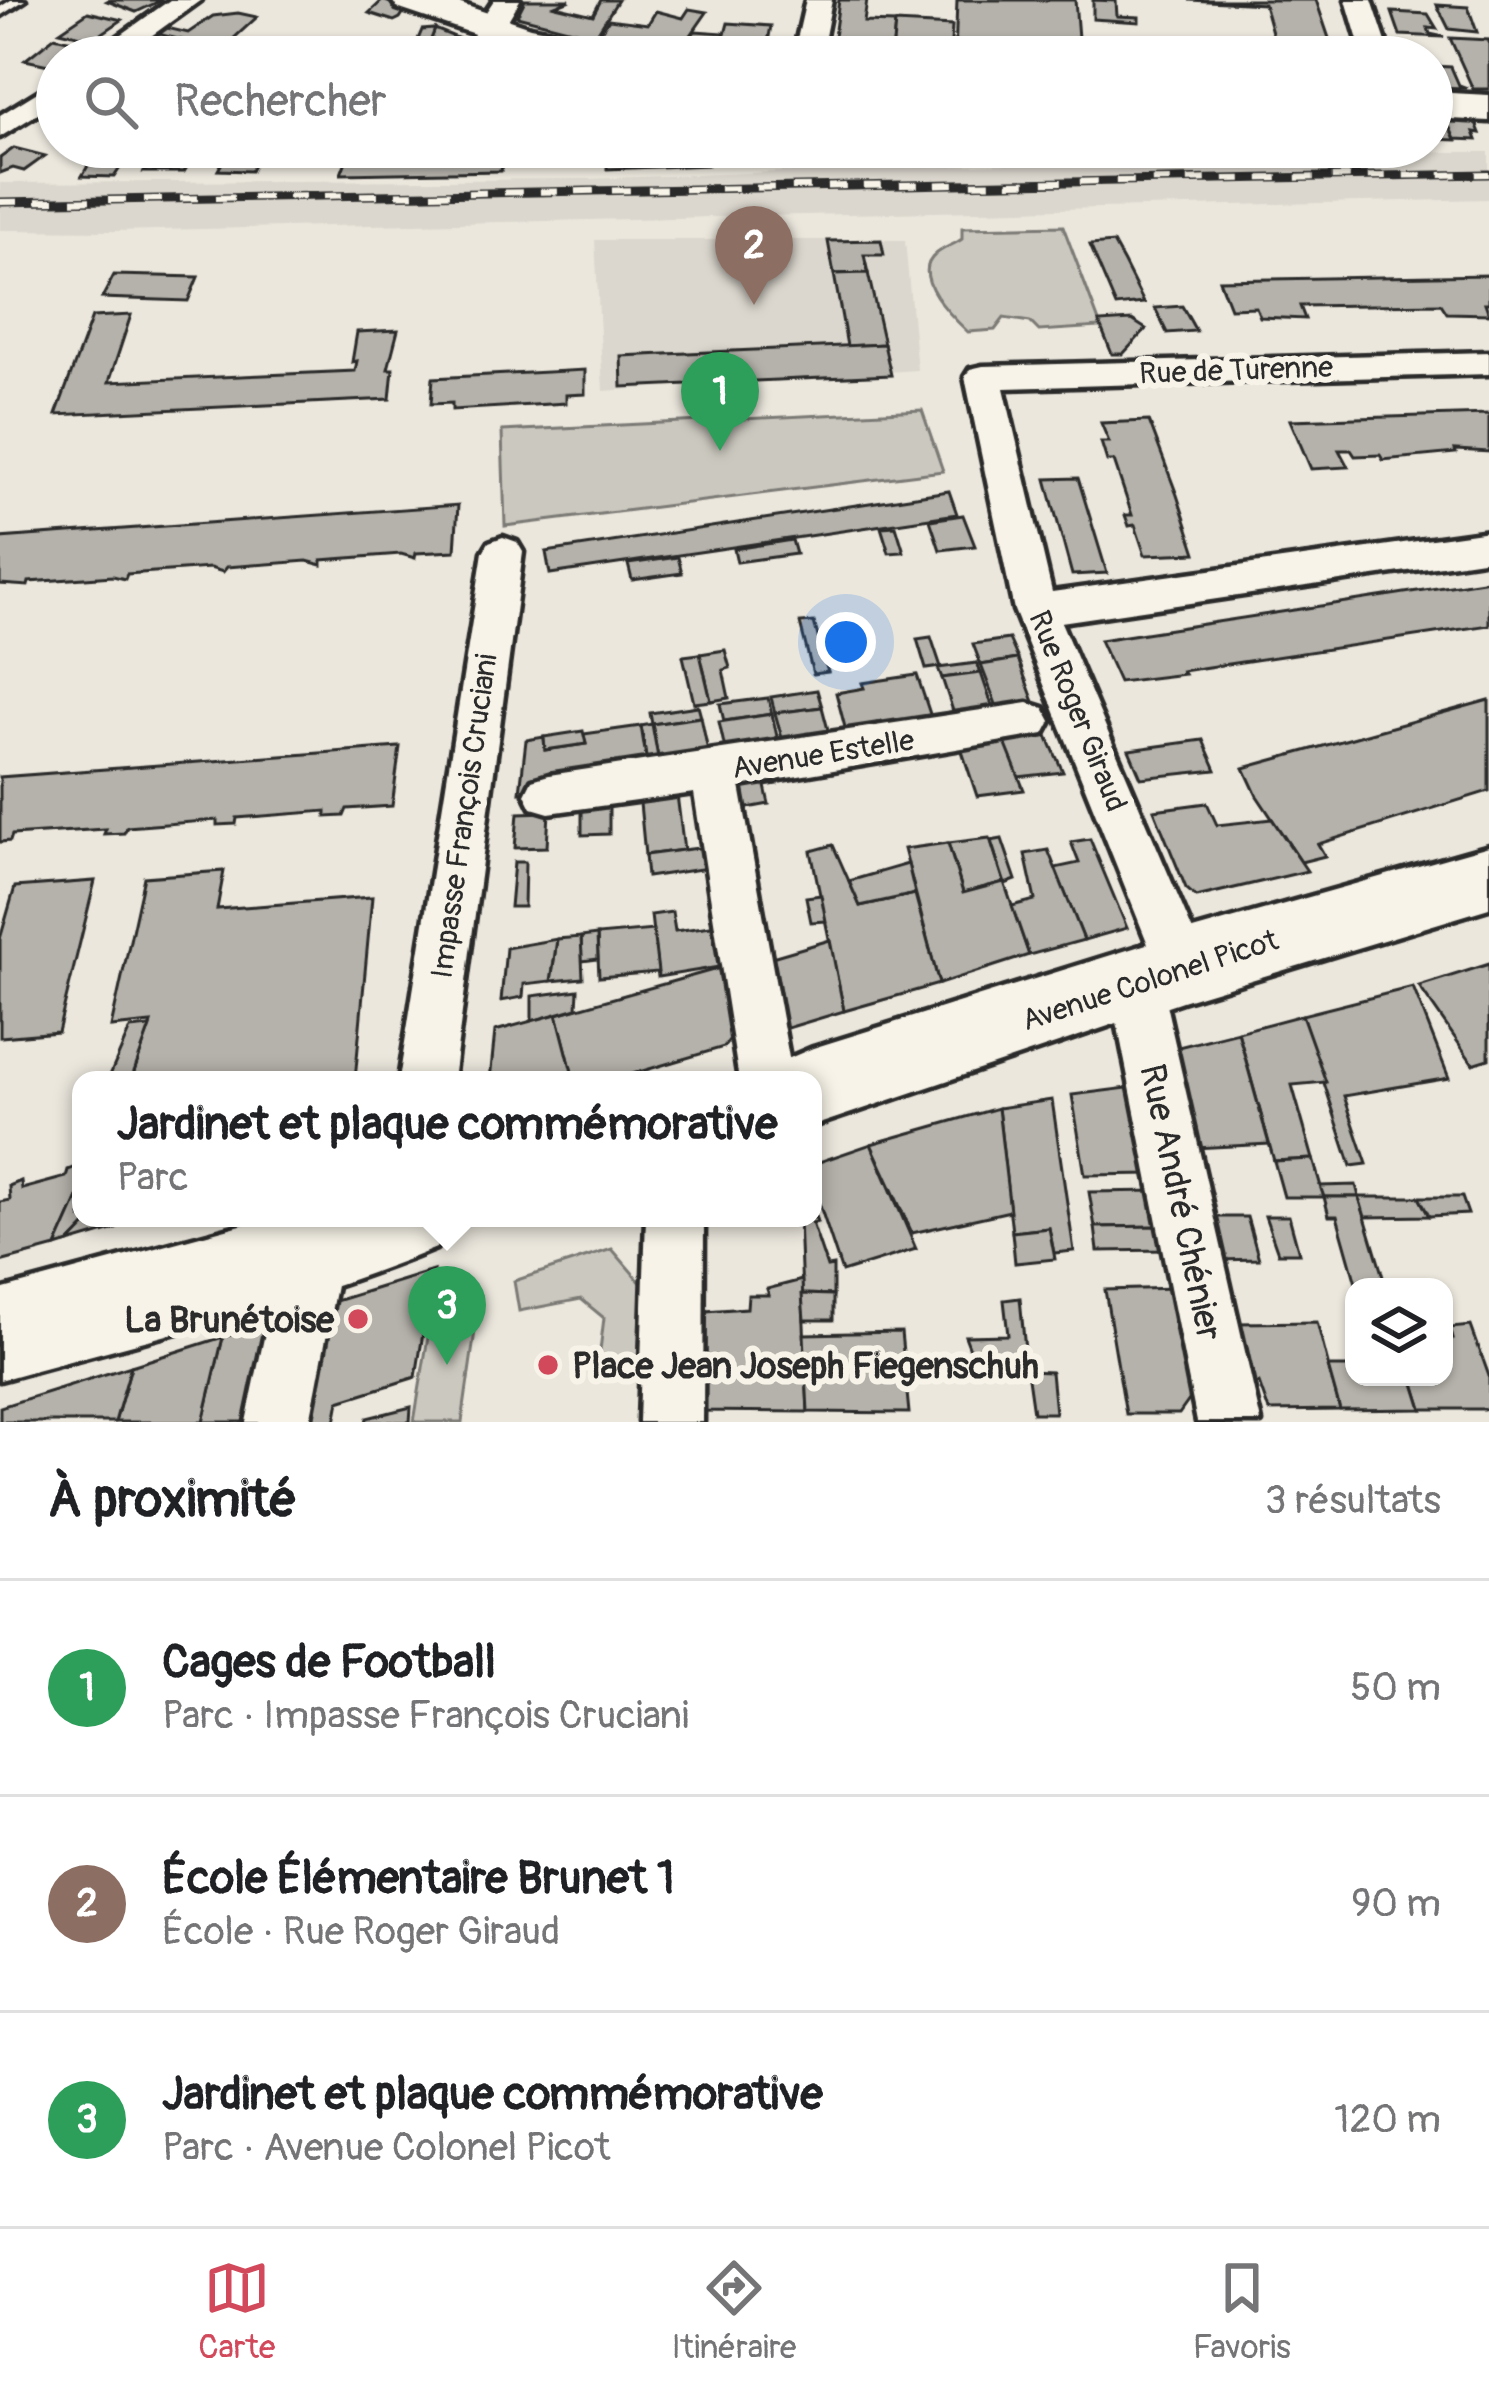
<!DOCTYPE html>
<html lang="fr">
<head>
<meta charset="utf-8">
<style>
	body { margin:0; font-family:Pangolin,sans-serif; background:#f6f6f6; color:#202124 }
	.controls { position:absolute; right:36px; bottom:36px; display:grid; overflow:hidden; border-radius:24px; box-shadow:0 3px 9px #0004 }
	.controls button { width:108px; height:108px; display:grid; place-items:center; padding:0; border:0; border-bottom:3px solid #e0e0e0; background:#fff; color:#202124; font:60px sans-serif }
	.you { position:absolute; left:846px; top:642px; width:42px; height:42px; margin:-30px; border:9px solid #fff; border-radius:50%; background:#1a73e8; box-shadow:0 0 0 18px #1a73e833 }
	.badge { display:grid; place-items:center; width:78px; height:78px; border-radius:50%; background:#d1495b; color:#fff; font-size:39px; font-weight:700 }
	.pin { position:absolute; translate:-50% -99px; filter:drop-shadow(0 3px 6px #0008) }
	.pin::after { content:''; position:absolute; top:63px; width:42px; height:36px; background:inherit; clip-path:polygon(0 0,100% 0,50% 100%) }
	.popup { position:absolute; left:72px; top:1071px; width:750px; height:156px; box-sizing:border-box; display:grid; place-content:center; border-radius:24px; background:#fff; filter:drop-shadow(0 3px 9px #0005); font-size:39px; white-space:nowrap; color:#757577 }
	.popup b { font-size:45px; color:#202124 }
	.popup::after { content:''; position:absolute; left:50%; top:100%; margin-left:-24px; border:24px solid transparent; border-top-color:#fff }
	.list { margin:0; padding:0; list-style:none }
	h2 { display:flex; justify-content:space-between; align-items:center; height:156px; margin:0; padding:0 48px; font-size:51px }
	h2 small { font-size:39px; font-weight:400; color:#757577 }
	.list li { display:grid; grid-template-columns:78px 1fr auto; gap:36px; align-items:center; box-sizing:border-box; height:216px; padding:0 48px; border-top:3px solid #e0e0e0 }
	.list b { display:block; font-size:45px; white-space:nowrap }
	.list p { margin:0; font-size:39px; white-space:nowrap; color:#757577 }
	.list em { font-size:39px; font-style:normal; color:#757577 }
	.icon { flex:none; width:66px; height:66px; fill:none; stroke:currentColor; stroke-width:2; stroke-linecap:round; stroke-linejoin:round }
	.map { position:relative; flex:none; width:1489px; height:1422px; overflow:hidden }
	.search { position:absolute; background:#fff; box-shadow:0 3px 9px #0004; left:36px; right:36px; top:36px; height:132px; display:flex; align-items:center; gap:30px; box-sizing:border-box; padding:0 42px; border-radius:66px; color:#757577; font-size:45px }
	.sheet { height:804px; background:#fff }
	nav { display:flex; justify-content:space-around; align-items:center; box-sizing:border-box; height:168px; border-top:3px solid #e0e0e0; background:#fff; font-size:33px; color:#757577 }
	nav a { display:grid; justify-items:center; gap:6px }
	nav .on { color:#d1495b }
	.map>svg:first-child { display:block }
</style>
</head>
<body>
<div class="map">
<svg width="1489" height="1422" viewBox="0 0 1489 1422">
	<rect width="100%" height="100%" fill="#ebe7dd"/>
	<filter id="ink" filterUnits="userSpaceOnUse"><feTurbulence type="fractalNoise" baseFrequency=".00833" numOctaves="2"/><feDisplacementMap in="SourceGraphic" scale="24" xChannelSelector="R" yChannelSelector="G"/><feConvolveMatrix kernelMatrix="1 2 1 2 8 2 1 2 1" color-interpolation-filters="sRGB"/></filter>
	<g filter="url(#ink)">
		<g fill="#dbd7ce">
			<path d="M1320 152H1489V199L114 231 0 230V183L586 179Z"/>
			<path d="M595 240H905L917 370 603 391Z"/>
		</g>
		<g fill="#cbc8bf" stroke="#7b7a75" stroke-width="3">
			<path d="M1063 226 1101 327 1039 331 1030 322 1004 318 995 330 968 332C952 317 910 276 935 255 942 248 954 245 962 239V228Z"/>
			<path d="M922 410 943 471 505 526 502 431Z"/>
			<path d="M612 1249 642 1284 638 1379 597 1375 604 1318 581 1299 519 1311 514 1281Z"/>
			<path d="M480 1296 462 1422H414L433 1307Z"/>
		</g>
		<g fill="#b5b2ab" stroke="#2b2b2b" stroke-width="3">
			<path d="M162 0 136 12 107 1 109 0Z"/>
			<path d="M383 0 406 9 400 18 394 21 369 13Z"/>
			<path d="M525 0H570L555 6 593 15 601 0H618L595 36 517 16Z"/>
			<path d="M839 0H867L864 22 895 23 892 55 832 52Z"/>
			<path d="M957 0H1075L1078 38 1142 39 1144 57H955Z"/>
			<path d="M1093 0 1116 1 1117 16 1139 17V22L1093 19Z"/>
			<path d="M1189 0H1316L1333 50 1366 52 1369 57H1279L1264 4Z"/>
			<path d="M1437 5 1468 7 1477 32 1449 29Z"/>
			<path d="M689 9 707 12 682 48 597 37 609 19 648 24 656 11 683 18Z"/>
			<path d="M88 12 122 20 94 39 60 31Z"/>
			<path d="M1392 12 1428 14 1437 29 1428 28 1430 34 1444 37 1400 35Z"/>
			<path d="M238 13 257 17 221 50 154 33 163 27 188 33 213 16Z"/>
			<path d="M728 23 771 26 767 47 722 45Z"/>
			<path d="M895 23 952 26 950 57 892 55Z"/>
			<path d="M435 29 474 45 471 57H424Z"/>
			<path d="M435 29 424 57H404L413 51 422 30Z"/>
			<path d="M695 31 725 33 720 51 682 48Z"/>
			<path d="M54 37 86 44 67 57H57L53 66 25 60Z"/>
			<path d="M1450 38 1489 40V89H1473Z"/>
			<path d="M1142 40 1218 44 1221 57 1143 53Z"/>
			<path d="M1236 45 1277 47 1279 57H1239Z"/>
			<path d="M1432 66 1451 67 1459 85 1467 88 1432 87Z"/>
			<path d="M1432 118 1446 119 1456 140 1432 139Z"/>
			<path d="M1446 119 1475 120 1480 133 1474 132 1477 140 1455 139Z"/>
			<path d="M99 147H134L114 177 82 176Z"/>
			<path d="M231 147H263L251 171 218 170Z"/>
			<path d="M608 147H707V165L607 169Z"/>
			<path d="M907 147H958L965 155 909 157Z"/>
			<path d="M14 148 45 156 24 171 13 168 0 173V158Z"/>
			<path d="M351 148 408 149 407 156 412 158 478 154 481 159H503L501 171 341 174Z"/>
			<path d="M157 152H196L184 172H144Z"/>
			<path d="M881 240 884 255H864L868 273 834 274 828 241Z"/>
			<path d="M1113 243 1124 263 1144 303 1116 306 1090 245Z"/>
			<path d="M868 273 884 344 847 346 834 274Z"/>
			<path d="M114 275 198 277 188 301 102 298Z"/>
			<path d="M1489 275V303H1485L1489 314 1447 313 1441 304 1300 306 1305 319 1260 317 1256 307 1230 308 1219 280Z"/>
			<path d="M1182 306 1196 331 1167 333 1155 308Z"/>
			<path d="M131 315 109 382 355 371 357 361 352 362 357 332 398 330 388 369H393L390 399 56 415 92 317Z"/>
			<path d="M1132 320 1146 329 1123 354H1112L1099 322Z"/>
			<path d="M884 344 891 375 622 387 621 356Z"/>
			<path d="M585 370V394L566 395V403L452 410V403L431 404 433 378Z"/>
			<path d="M1489 414V452L1455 450 1456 453 1383 460 1380 455 1355 456 1351 450H1339L1348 467 1311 469 1290 420Z"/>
			<path d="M1149 421 1177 495 1196 553 1145 555 1135 525 1129 526 1125 515H1132L1114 461H1107L1101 442H1109L1101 423Z"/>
			<path d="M1078 478 1107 573 1072 575 1046 479Z"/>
			<path d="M949 491 957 514 550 574 546 552Z"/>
			<path d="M458 505 455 551 416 553 415 558 401 554 322 560V565L307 561 227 567 223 572 210 568 127 574 125 579 113 576 29 582 28 586 0 584V538Z"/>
			<path d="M963 515 975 546 940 550 930 520Z"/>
			<path d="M896 526 904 552 889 553 881 527Z"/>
			<path d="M792 540 796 554 737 562 734 549Z"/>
			<path d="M678 557 682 573 632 580 628 564Z"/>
			<path d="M1489 580V625L1182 671 1184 674 1119 682 1100 640Z"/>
			<path d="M814 622 826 666 828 672 813 674 800 623Z"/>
			<path d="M931 637 941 667 926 669 917 639Z"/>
			<path d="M1009 639 1018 659 981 665 973 644Z"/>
			<path d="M725 650 730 668 723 670 729 698 711 701 700 654Z"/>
			<path d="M700 654 711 701 694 703 683 656Z"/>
			<path d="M1018 659 1036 707 999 712 981 665Z"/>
			<path d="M977 663 981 673 942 678 938 668Z"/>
			<path d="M981 673 996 717 957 723 942 678Z"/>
			<path d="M917 675 934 726 848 739 836 693 864 688 862 683Z"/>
			<path d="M817 690 822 707 775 713 771 697Z"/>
			<path d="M768 698 772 714 724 721 720 704Z"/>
			<path d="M1489 700V791L1318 844 1325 856 1301 862 1257 796 1244 768Z"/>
			<path d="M698 706 701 717 652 724 650 713Z"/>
			<path d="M822 707 831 741 785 749 775 713Z"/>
			<path d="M772 714 780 750 727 758 719 722Z"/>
			<path d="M701 717 710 761 660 769 652 724Z"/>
			<path d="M652 724 660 769 648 770 641 726Z"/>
			<path d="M641 726 648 770 520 792 526 740 544 737 545 750 586 744 584 734Z"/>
			<path d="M583 731 586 744 545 750 544 737Z"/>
			<path d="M1045 731 1063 772 1018 777 1002 738Z"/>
			<path d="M1002 735 1024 790 977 796 959 742Z"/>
			<path d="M1203 740 1216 770 1141 778 1129 750Z"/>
			<path d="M400 747 392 806 347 809 344 816 326 817V811L237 818 236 824 217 825V820L127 827 124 833 104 834 106 829 12 835 10 841 0 842V777Z"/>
			<path d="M774 770 777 784 765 786 769 804 732 811 736 775Z"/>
			<path d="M676 787 684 850 645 855 639 793Z"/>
			<path d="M609 801V834L582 835V803Z"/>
			<path d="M1207 803 1217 825 1272 819 1307 871 1196 897 1186 888 1154 810Z"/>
			<path d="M549 812 547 847 515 848 518 813Z"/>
			<path d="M990 838 1004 882 963 893 948 843Z"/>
			<path d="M1002 839 1016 880 1005 884 991 841Z"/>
			<path d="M1090 839 1127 928 1084 940 1055 868 1079 863 1071 842Z"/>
			<path d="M948 843 963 893 1004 882 1029 955 939 984 904 849Z"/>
			<path d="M833 845 860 906 915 894 939 984 844 1011 811 851Z"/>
			<path d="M706 847 708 868 647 877 645 855Z"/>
			<path d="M1048 850 1084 940 1029 955 1012 906 1035 900 1025 854Z"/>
			<path d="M514 862H525L524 907H510Z"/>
			<path d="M908 864 915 894 860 906 849 881Z"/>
			<path d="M224 871 217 909 372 897 355 1080H131L151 1023 111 1027 144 877Z"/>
			<path d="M95 881 58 1032 0 1037V939L15 887Z"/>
			<path d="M821 895 826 921 811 922 806 897Z"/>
			<path d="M672 912 675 931 725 924 731 965 658 977 651 915Z"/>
			<path d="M653 930 658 972 599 977 597 935Z"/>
			<path d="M597 935 598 959 582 961 581 937Z"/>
			<path d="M581 937 583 978 551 981 557 939Z"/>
			<path d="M557 939 551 981 524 984 523 997 501 1001 506 948Z"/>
			<path d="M830 940 844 1011 771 1033 758 961Z"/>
			<path d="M1489 964V1059L1473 1064 1419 986Z"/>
			<path d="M731 965 740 1025 724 1047 612 1080H574L557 1014Z"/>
			<path d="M1413 987 1449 1078 1344 1096 1367 1164 1351 1166 1302 1015Z"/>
			<path d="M578 990 577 1008 532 1021V996Z"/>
			<path d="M557 1014 574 1080H490L495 1031Z"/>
			<path d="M1302 1015 1326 1082 1292 1085 1313 1159 1274 1161 1238 1032Z"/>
			<path d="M150 1027 131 1080H108L130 1029Z"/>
			<path d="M1238 1032 1269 1144 1195 1148 1174 1048Z"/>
			<path d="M1127 1088 1141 1095 1155 1174 1085 1175 1072 1095Z"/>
			<path d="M1052 1100 1074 1251 1054 1253 1049 1228 1012 1232 998 1108Z"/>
			<path d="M998 1108 1010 1211 912 1233 871 1144Z"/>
			<path d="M871 1144 916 1249 842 1272 813 1185V1164Z"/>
			<path d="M1313 1159 1324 1197H1284L1274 1161Z"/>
			<path d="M81 1165V1191L56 1247 0 1262V1202L10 1200 9 1186 21 1181 22 1189 66 1177 68 1170Z"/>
			<path d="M1356 1185 1359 1197H1324L1320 1186Z"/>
			<path d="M81 1191V1218H93L69 1243 56 1247Z"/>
			<path d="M1159 1191 1164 1226 1095 1227 1089 1192Z"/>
			<path d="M1324 1197H1359L1386 1287H1357L1337 1216H1329Z"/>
			<path d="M1359 1197H1419L1429 1216 1365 1217Z"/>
			<path d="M1419 1197H1462L1468 1214 1429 1216Z"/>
			<path d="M813 1208 817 1222 812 1223 827 1267 833 1266V1295L802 1294 799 1218H813Z"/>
			<path d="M1265 1216H1289L1299 1253H1278Z"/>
			<path d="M1210 1217H1247L1259 1259 1219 1260Z"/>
			<path d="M93 1218H125L116 1229 69 1243Z"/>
			<path d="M1164 1226 1169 1250 1098 1251 1095 1227Z"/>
			<path d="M1049 1228 1055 1259 1015 1263 1012 1232Z"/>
			<path d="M433 1271 416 1377 339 1401 335 1422H292L316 1307Z"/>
			<path d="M802 1280 808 1412 693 1411 692 1312 747 1308 748 1295H769L767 1289Z"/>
			<path d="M1176 1288 1194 1393 1179 1414H1126L1105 1290Z"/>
			<path d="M802 1294 833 1295V1320H804Z"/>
			<path d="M1020 1298 1027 1371 978 1370 965 1336 1008 1335 1004 1300Z"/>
			<path d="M276 1322 254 1422H203L223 1337Z"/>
			<path d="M1317 1322 1340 1410 1269 1411 1259 1383 1245 1386 1232 1323Z"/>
			<path d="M1471 1326 1489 1376V1409H1422L1412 1377H1444V1339H1453L1450 1328Z"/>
			<path d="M901 1332 909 1413 808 1412 804 1334Z"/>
			<path d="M223 1337 203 1422H115L131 1366Z"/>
			<path d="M131 1366 115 1422H0V1407Z"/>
			<path d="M1328 1367H1354V1377H1412L1422 1409 1340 1410Z"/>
			<path d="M1027 1371 1051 1372 1055 1413H1033Z"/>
			<path d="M411 1407 410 1422H366L367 1418Z"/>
		</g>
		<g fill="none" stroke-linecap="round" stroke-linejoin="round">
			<defs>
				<path id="lane" d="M11 0H25L0 16V7Z"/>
				<g id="street">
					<path d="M170 0H201L122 57H90Z"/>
					<path d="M494 0H520L504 27 495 57H467L476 27Z"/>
					<path d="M806 0H832L821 57H793Z"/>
					<path d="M1346 0H1372L1391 57H1363Z"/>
					<path d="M57 80V102L0 137V115Z"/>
					<path d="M1489 352V374L1004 388 1052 592 1489 531V559L1061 622 1208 967 1200 984 1182 990 1164 984 1014 610 965 377 970 369 983 366Z"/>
					<path d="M503 537 517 542 523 552 453 1080H399L483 552 489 542Z"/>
					<path d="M1028 703 1044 708 1051 721 1044 734 740 786 793 1080H739L694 793 549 813 532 808 525 794 532 780 549 775Z"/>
					<path d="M1135 958 1153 965 1161 982 1261 1422H1197L1109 982 1117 965Z"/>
					<path d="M646 1218H704L703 1422H639Z"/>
					<path d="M313 1219 334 1228 343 1249 310 1422H246L283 1249 292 1228Z"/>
				</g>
				<g id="primary">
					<path d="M392 0H449L530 27 640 48 646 57H560L522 50 397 8Z"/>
					<path d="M1432 92 1489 95V121L1432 118Z"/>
					<path d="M1489 846V908L1182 1001 813 1126V1080H776L785 1060 813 1048 1182 933Z"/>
					<path d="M267 1218H449L436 1248C296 1306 145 1339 0 1380V1290Z"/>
				</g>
			</defs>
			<use href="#lane" stroke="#2b2b2b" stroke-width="9"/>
			<use href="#street" stroke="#2b2b2b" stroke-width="9"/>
			<use href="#primary" stroke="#2b2b2b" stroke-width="9"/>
			<use href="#lane" fill="#f7f3e8" fill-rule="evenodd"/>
			<use href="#street" fill="#f7f3e8" fill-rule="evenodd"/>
			<use href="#primary" fill="#f7f3e8" fill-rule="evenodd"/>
			<defs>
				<path id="rail" d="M0 202 1489 174"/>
			</defs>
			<use href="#rail" stroke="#2b2b2b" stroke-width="9"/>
			<use href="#rail" stroke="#f7f3e8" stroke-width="6" stroke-dasharray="18" stroke-linecap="butt"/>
		</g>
	</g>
	<g fill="#d1495b" stroke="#f7f3e8" stroke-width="4.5">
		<circle cx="358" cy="1319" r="12"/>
		<circle cx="548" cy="1365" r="12"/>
	</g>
	<g text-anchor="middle" stroke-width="12" stroke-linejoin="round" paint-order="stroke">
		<g font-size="30" fill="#2b2b2b" stroke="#f7f3e8">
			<text transform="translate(1236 370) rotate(-2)" y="10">Rue de Turenne</text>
			<text transform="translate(1078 711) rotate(68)" y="10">Rue Roger Giraud</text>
			<text transform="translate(823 754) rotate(-9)" y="10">Avenue Estelle</text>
			<text transform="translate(464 816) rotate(-82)" y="10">Impasse François Cruciani</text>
			<text transform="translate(1150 980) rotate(-18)" y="10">Avenue Colonel Picot</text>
		</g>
		<g font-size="36" fill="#2b2b2b" stroke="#f7f3e8">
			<text transform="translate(1182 1202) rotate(78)" y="13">Rue André Chénier</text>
		</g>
		<g font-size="36" font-weight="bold" fill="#2b2b2b" stroke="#f7f3e8" text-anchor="end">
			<text x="334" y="1332">La Brunétoise</text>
			<text x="572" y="1378" text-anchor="start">Place Jean Joseph Fiegenschuh</text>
		</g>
	</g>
</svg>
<div class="controls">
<button><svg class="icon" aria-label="layers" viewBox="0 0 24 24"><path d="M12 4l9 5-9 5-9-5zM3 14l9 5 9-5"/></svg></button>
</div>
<div class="you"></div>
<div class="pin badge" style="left:720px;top:451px;background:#2e9e5b">1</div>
<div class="pin badge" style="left:754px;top:305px;background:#8d6e63">2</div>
<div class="pin badge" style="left:447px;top:1365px;background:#2e9e5b">3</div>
<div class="popup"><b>Jardinet et plaque commémorative</b>Parc</div>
<div class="search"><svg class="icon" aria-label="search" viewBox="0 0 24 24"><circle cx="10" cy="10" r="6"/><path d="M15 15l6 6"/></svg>Rechercher</div>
</div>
<section class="sheet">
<h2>À proximité<small>3 résultats</small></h2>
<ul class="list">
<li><span class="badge" style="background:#2e9e5b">1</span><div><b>Cages de Football</b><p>Parc · Impasse François Cruciani</p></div><em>50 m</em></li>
<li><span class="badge" style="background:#8d6e63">2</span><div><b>École Élémentaire Brunet 1</b><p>École · Rue Roger Giraud</p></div><em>90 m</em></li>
<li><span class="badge" style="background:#2e9e5b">3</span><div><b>Jardinet et plaque commémorative</b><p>Parc · Avenue Colonel Picot</p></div><em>120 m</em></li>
</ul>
</section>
<nav>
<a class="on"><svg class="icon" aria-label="map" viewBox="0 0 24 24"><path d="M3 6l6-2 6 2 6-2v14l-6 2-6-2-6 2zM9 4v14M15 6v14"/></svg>Carte</a>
<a><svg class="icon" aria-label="directions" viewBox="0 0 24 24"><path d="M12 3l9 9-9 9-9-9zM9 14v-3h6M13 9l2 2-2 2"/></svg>Itinéraire</a>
<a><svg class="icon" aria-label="saved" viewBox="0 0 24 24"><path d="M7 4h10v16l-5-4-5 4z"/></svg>Favoris</a>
</nav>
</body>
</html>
